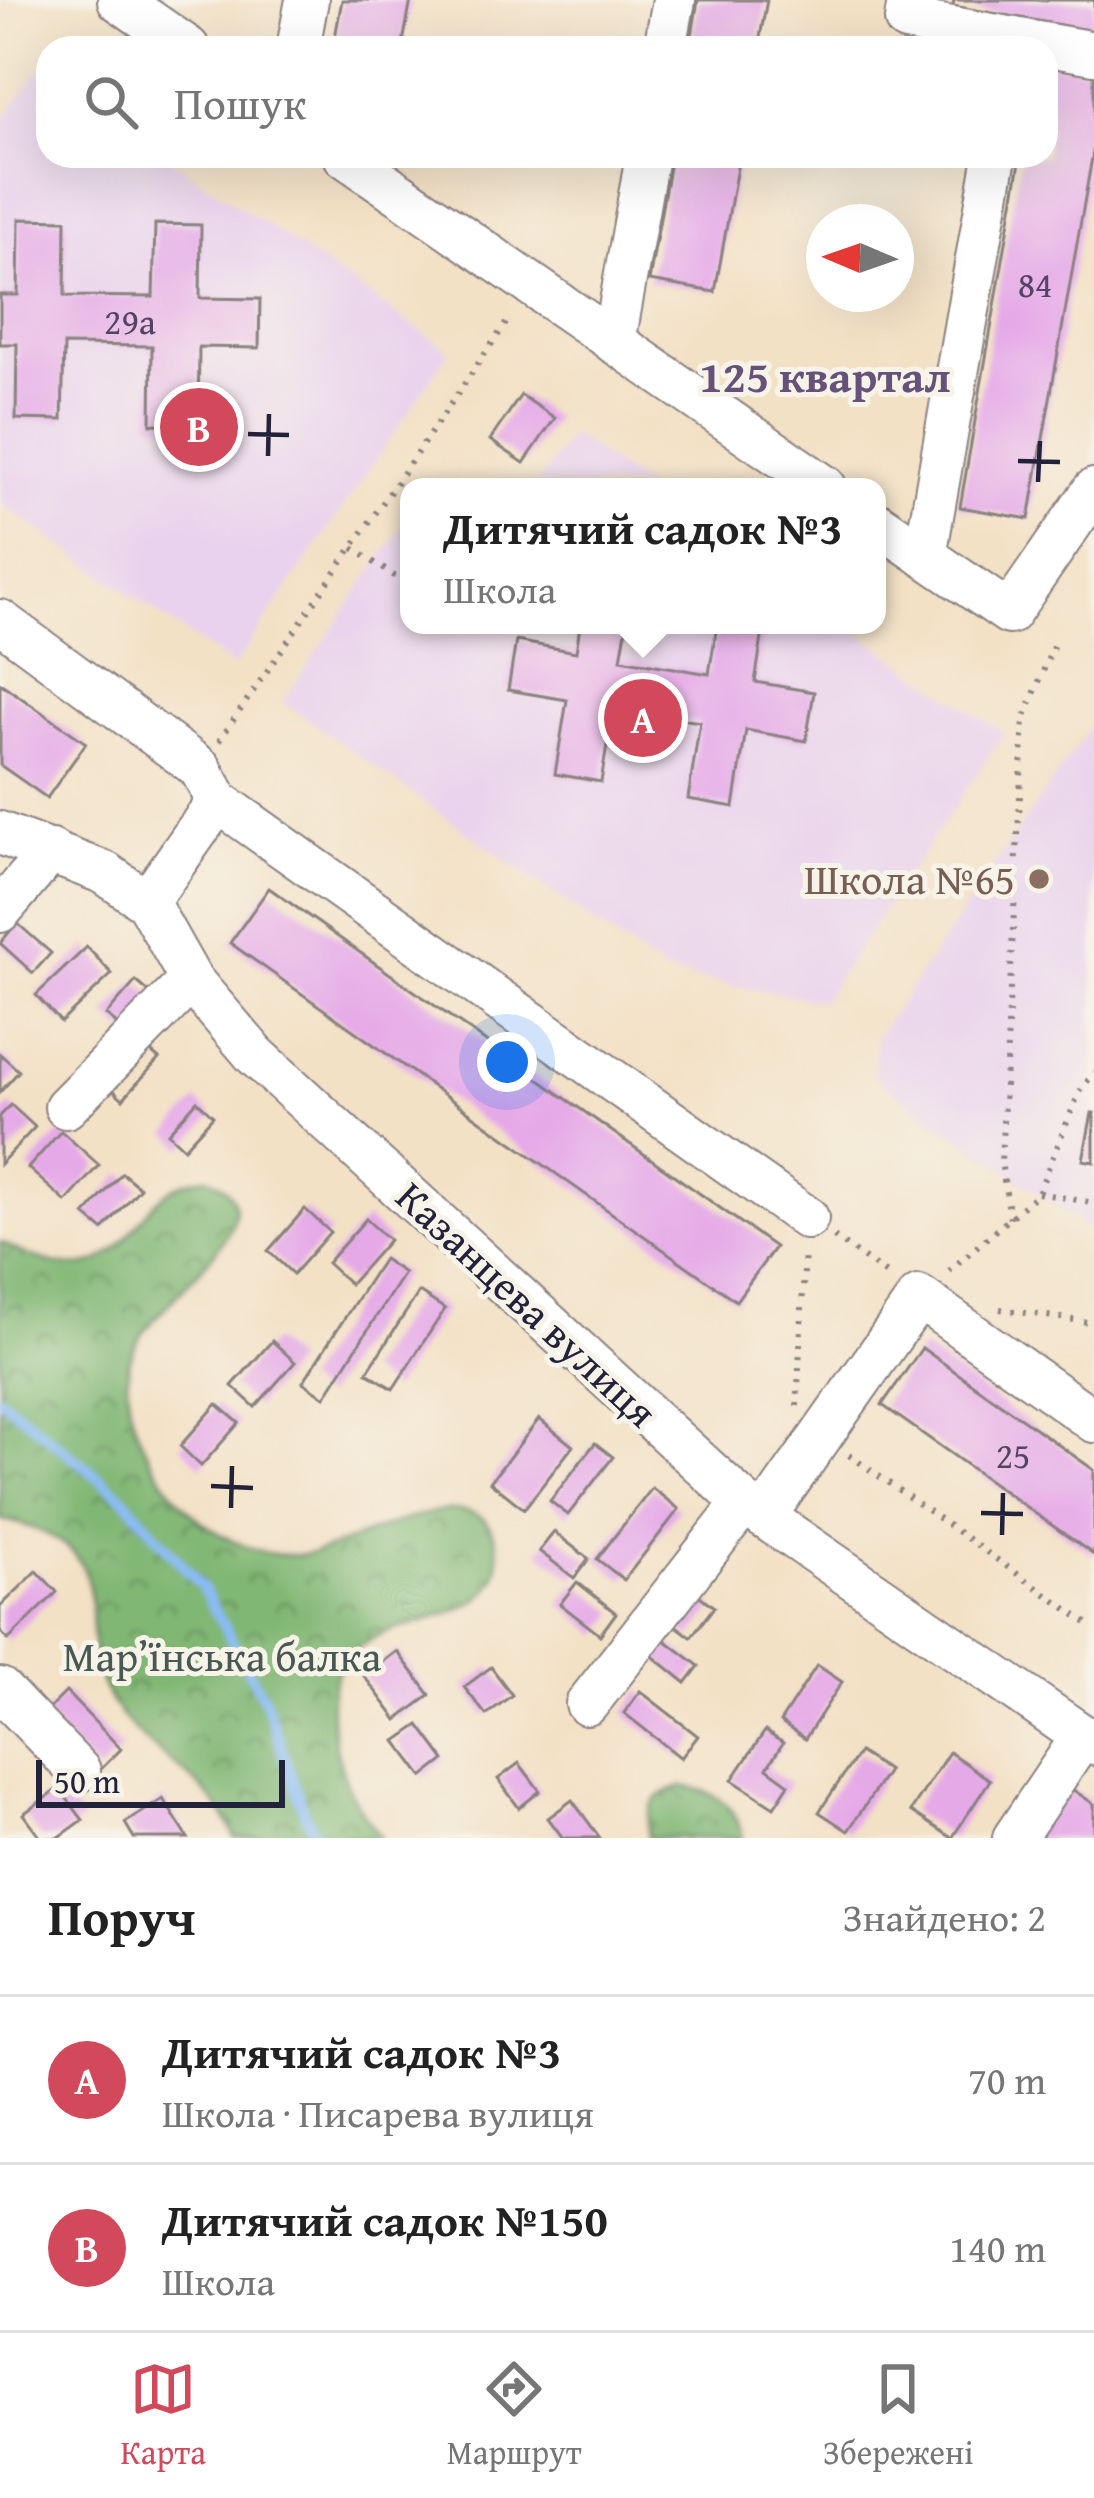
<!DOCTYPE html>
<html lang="uk">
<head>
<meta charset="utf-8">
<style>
	body { margin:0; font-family:"Gentium Book Plus",serif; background:#f6f6f6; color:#222 }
	.compass { position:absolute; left:806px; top:204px; width:108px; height:108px; border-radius:50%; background:#fff; box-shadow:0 12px 48px #0002; rotate:272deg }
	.scale { position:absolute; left:36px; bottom:30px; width:249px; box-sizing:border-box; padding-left:12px; border:6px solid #22223b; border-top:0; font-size:33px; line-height:42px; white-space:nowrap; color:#22223b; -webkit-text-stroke:9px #f7f3e8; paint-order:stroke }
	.you { position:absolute; left:507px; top:1062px; width:42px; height:42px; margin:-30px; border:9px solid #fff; border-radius:50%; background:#1a73e8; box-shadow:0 0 0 18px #1a73e833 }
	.badge { display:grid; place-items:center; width:78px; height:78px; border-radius:50%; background:#d1495b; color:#fff; font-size:39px; font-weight:700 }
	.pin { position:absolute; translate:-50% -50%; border:6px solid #fff; box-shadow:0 3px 12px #0006 }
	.popup { position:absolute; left:400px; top:478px; width:486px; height:156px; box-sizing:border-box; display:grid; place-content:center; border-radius:24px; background:#fff; filter:drop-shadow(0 3px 9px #0005); font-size:39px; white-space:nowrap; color:#767676 }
	.popup b { font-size:45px; color:#222 }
	.popup::after { content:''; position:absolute; left:50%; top:100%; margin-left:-24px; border:24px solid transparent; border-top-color:#fff }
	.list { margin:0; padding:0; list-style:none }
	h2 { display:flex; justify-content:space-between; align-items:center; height:156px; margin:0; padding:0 48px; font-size:51px }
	h2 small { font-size:39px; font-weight:400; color:#767676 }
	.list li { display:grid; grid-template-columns:78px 1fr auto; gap:36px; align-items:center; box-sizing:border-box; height:168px; padding:0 48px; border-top:3px solid #e0e0e0 }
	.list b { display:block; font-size:45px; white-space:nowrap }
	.list p { margin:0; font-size:39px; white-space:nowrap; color:#767676 }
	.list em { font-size:39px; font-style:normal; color:#767676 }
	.icon { flex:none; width:66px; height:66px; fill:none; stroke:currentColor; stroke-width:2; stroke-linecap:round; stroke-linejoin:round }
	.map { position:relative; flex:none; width:1094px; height:1838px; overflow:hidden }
	.search { position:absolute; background:#fff; box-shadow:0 12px 48px #0002; left:36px; right:36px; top:36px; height:132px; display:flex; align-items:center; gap:30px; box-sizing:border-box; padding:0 42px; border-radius:36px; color:#767676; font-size:45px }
	.sheet { height:492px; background:#fff }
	nav { display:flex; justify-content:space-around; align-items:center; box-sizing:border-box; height:168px; border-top:3px solid #e0e0e0; background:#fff; font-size:33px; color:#767676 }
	nav a { display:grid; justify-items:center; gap:6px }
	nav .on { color:#d1495b }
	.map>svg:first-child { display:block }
</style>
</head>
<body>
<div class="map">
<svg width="1094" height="1838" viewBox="0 0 1094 1838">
	<defs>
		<pattern id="forest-crowns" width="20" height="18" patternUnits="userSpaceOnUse" patternTransform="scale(3)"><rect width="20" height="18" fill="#81b774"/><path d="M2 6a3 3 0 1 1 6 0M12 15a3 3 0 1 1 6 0" fill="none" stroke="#699460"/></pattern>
	</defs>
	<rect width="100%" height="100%" fill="#f7f3e8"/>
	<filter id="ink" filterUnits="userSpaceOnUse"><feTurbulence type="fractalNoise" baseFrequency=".00833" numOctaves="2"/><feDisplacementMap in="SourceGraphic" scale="24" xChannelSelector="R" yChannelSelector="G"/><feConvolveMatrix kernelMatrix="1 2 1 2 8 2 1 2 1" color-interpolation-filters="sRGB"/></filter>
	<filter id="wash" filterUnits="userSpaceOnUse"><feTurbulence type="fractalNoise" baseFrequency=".004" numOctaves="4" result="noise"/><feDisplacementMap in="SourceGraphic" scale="48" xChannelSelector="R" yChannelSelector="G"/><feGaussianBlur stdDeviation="2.7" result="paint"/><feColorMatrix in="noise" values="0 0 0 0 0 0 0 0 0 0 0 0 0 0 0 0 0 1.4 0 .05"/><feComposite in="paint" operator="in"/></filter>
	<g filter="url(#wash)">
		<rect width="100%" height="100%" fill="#f3e1c6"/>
		<g fill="#e9d2ed">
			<path d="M39 69 48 75V156H166L450 351 234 667 0 502V125Z"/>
			<path d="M571 435 646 487H535Z"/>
			<path d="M409 517V625H847L1004 733 822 1001 666 973 283 702Z"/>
			<path d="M1094 720V1232L873 1076 876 1038Z"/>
		</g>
		<g fill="url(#forest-crowns)" stroke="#526c58" stroke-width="3">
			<path d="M208 1177C293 1215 148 1304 132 1353 115 1404 148 1464 181 1502 210 1535 257 1558 301 1555 347 1553 488 1458 498 1551 508 1653 313 1586 332 1724 340 1776 349 1797 381 1838H235C215 1781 150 1756 117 1710 57 1630 145 1549 0 1519V1242C146 1319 113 1186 208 1177Z"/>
			<path d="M682 1786C714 1790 735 1805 743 1838H648C646 1808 652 1795 682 1786Z"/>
		</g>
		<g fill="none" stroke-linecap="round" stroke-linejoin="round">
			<path stroke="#8abbf6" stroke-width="10" d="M0 1398 124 1498 201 1586 264 1698 305 1815 318 1838"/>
		</g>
		<g id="blocks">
			<g fill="#e5a9e8">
				<path d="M342 0H411L402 48H333Z"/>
				<path d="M698 0H767L758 48H690Z"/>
				<path d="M954 0H1094V31L953 6Z"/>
				<path d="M1046 62 1094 70V146L1029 519 960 507 1021 156H1046Z"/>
				<path d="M671 156H739L715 292 649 281Z"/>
				<path d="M19 219 66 220 65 296 153 297 155 224 201 225 200 298 260 299 259 348 199 347 198 425 151 424 152 346 64 345 62 420 16 419 17 344H0V295H18Z"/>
				<path d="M521 395 555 418 524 463 490 440Z"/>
				<path d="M580 625H627L621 659 709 674 717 625H764L755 682 814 692 806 741 746 730 734 807 688 799 700 722 613 708 601 782 555 774 567 700 508 690 516 641 576 652Z"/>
				<path d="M0 683 86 743 47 798 0 765Z"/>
				<path d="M269 888 775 1247 736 1301 230 943Z"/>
				<path d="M17 923 51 953 33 973 0 943Z"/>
				<path d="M87 947 112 974 61 1022 36 995Z"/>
				<path d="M136 981 156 998 126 1032 106 1015Z"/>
				<path d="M143 1045 159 1059 123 1099 107 1084Z"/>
				<path d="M0 1054 19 1071 0 1092Z"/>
				<path d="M197 1101 213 1116 184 1148 168 1133Z"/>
				<path d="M11 1105 35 1127 0 1164V1116Z"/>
				<path d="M1092 1113H1094V1162L1083 1160Z"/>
				<path d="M61 1131 99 1165 66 1202 28 1168Z"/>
				<path d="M122 1173 140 1188 103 1230 85 1215Z"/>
				<path d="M305 1209 330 1232 293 1274 268 1251Z"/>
				<path d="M366 1219 389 1240 350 1284 327 1263Z"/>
				<path d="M383 1259 404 1273 325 1397 303 1382Z"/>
				<path d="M419 1292 445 1309 393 1389 367 1372Z"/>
				<path d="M272 1341 295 1362 255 1407 232 1386Z"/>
				<path d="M922 1348 1094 1470V1555L882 1405Z"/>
				<path d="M217 1404 239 1423 201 1466 180 1446Z"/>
				<path d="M539 1419 573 1446 524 1509 490 1482Z"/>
				<path d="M595 1443 613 1457 568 1515 550 1501Z"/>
				<path d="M652 1488 679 1509 624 1580 597 1559Z"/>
				<path d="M554 1532 589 1559 574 1578 539 1551Z"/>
				<path d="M37 1571 57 1592 8 1640 0 1631V1607Z"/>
				<path d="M577 1582 616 1613 600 1635 560 1604Z"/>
				<path d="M691 1589 714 1607 691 1637 667 1619Z"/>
				<path d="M657 1634 699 1666 686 1683 645 1650Z"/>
				<path d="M397 1651 430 1695 397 1720 364 1676Z"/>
				<path d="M817 1665 842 1682 805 1739 780 1722Z"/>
				<path d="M491 1667 512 1695 486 1715 464 1687Z"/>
				<path d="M640 1691 698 1736 681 1758 624 1713Z"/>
				<path d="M66 1692 121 1749 98 1772 43 1715Z"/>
				<path d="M419 1725 445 1760 423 1777 396 1741Z"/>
				<path d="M765 1731 783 1743 767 1768 789 1784 774 1807 732 1780Z"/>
				<path d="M859 1752 888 1771 848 1831 819 1812Z"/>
				<path d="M949 1752 990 1780 952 1838 911 1811Z"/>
				<path d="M519 1763 540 1791 519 1808 498 1779Z"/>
				<path d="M1063 1783 1094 1804V1838H1027Z"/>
				<path d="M59 1788 83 1820 58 1838H41L23 1814Z"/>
				<path d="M163 1799 188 1838H134L125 1823Z"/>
				<path d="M572 1800 600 1838H563L548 1818Z"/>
			</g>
		</g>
	</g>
	<g filter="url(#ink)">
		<use href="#blocks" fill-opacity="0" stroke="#8a8280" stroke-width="3"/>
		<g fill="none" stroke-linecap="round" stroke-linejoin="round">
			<defs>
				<g id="minor">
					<path d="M119 0 188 48"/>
					<path d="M909 0 906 20 1094 53"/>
					<path d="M298 48 307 0"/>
					<path d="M665 48 674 0"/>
					<path d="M345 156 825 487"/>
					<path d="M614 342 647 156"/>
					<path d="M877 523 1009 613 1094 490"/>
					<path d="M925 556 995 156"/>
					<path d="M0 621 200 768 218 801 807 1218"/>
					<path d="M0 833 105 873 147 902 191 980 255 1055 744 1503 1094 1744"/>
					<path d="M147 902 218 801"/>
					<path d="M0 911 51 851"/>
					<path d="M66 1107 191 980"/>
					<path d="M764 1517 919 1297 1094 1421"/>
					<path d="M0 1689 79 1771"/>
					<path d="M587 1704 744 1503"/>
					<path d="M1014 1838 1083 1736"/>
				</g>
			</defs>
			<use href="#minor" stroke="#8a8280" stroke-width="46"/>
			<g stroke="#8a8280" stroke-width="6" stroke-dasharray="3 9" stroke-linecap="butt">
				<path d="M353 548 409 586"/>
				<path d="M219 741 511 316"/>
				<path d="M1038 1193 1094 1203"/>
				<path d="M1010 1218 1001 1161 1024 719 1054 644"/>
				<path d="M834 1237 892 1278"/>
				<path d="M949 1271 1038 1193 1079 1093 1094 1072"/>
				<path d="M1000 1309 1094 1323"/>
				<path d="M797 1406 805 1251"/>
				<path d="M849 1455 1094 1628"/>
			</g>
			<use href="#minor" stroke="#fff" stroke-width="42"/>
		</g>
	</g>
	<path fill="none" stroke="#22223b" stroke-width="4.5" d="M248 434 289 435M268 456 269 414M1018 461 1060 462M1038 482 1040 441M211 1486 253 1488M231 1508 232 1466M981 1513 1023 1514M1002 1535 1003 1493"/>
	<circle fill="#8d6e63" stroke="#f7f3e8" stroke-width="4.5" cx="1039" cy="879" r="12"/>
	<g text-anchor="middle" stroke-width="10" stroke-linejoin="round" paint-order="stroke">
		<g font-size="36" fill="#534466">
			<text x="1035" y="297">84</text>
			<text x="130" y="334">29а</text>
			<text x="1013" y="1468">25</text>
		</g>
		<g font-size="42" fill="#785e54" stroke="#f7f3e8" text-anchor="end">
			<text x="1015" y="894">Школа №65</text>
		</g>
		<g font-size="42" fill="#22223b" stroke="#f7f3e8">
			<text transform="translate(527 1304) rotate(43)" y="15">Казанцева вулиця</text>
		</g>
		<g font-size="42" fill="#485852" stroke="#f7f3e8">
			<text x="222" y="1671">Мар’їнська балка</text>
		</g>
		<g font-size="45" font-weight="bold" fill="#665178" stroke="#f7f3e8">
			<text x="825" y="392">125 квартал</text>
		</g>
	</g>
</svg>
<svg class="compass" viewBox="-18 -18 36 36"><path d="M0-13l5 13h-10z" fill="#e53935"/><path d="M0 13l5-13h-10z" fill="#767676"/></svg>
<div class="scale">50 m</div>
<div class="you"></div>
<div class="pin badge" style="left:643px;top:718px">A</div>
<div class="popup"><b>Дитячий садок №3</b>Школа</div>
<div class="pin badge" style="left:199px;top:427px">B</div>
<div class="search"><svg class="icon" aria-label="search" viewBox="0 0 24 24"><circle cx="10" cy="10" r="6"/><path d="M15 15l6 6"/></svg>Пошук</div>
</div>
<section class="sheet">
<h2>Поруч<small>Знайдено: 2</small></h2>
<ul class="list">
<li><span class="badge">A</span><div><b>Дитячий садок №3</b><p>Школа · Писарева вулиця</p></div><em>70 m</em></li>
<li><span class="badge">B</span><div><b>Дитячий садок №150</b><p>Школа</p></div><em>140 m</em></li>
</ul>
</section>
<nav>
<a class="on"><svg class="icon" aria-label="map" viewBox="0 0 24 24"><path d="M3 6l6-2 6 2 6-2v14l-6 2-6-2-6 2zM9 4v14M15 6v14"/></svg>Карта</a>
<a><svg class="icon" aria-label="directions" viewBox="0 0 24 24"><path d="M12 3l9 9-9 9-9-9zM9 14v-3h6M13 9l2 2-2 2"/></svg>Маршрут</a>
<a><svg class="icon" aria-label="saved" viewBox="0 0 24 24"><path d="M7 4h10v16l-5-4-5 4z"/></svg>Збережені</a>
</nav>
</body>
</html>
